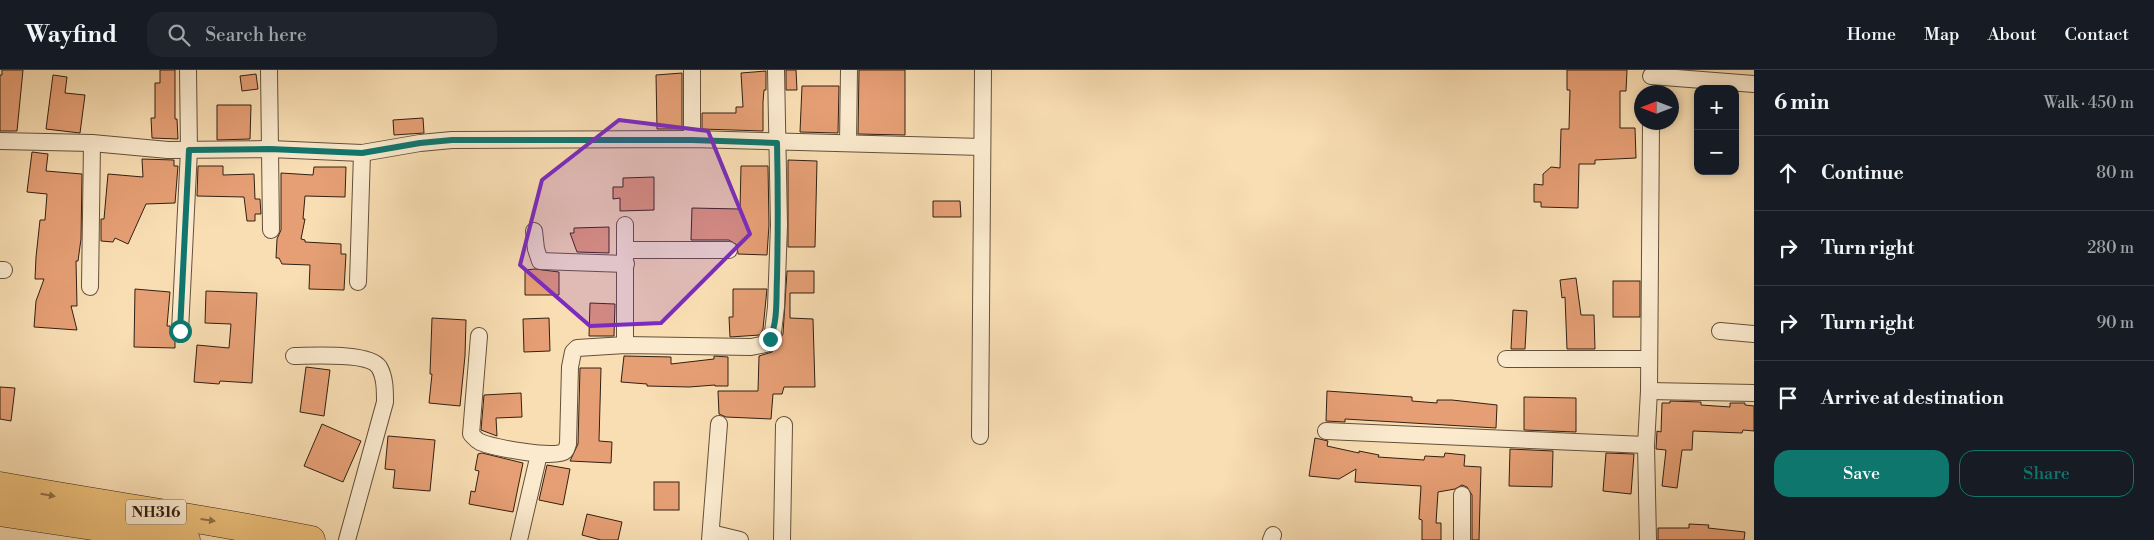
<!DOCTYPE html>
<html lang="en">
<head>
<meta charset="utf-8">
<style>
	body { margin:0; font-family:"Libre Bodoni",serif; background:#20242c; color:#f1f3f6 }
	.controls { position:absolute; right:15px; top:15px; display:grid; overflow:hidden; border-radius:10px; box-shadow:0 2px 8px #0003 }
	.controls button { width:45px; height:45px; display:grid; place-items:center; padding:0; border:0; border-bottom:1px solid #363941; background:#171b24; color:#f1f3f6; font:25px sans-serif }
	.compass { position:absolute; left:1634px; top:15px; width:45px; height:45px; border-radius:50%; background:#171b24; box-shadow:0 2px 8px #0003; rotate:270deg }
	.stop { position:absolute; width:15px; height:15px; margin:-11px; border:4px solid #0f766e; border-radius:50%; background:#fff }
	.stop.end { background:#0f766e; border-color:#fff; box-shadow:0 1px 5px #0008 }
	.list { margin:0; padding:0; list-style:none }
	h2 { display:flex; justify-content:space-between; align-items:center; height:65px; margin:0; padding:0 20px; font-size:21px }
	h2 small { font-size:16px; font-weight:400; color:#9ea1a6 }
	.list li { display:grid; grid-template-columns:32px 1fr auto; gap:15px; align-items:center; box-sizing:border-box; height:75px; padding:0 20px; border-top:1px solid #363941 }
	.list b { display:block; font-size:19px; white-space:nowrap }
	.list em { font-size:16px; font-style:normal; color:#9ea1a6 }
	.actions { display:flex; gap:10px; padding:15px 20px }
	.actions a { flex:1; padding:11px 0; border:1px solid #0f766e; border-radius:15px; text-align:center; font-size:18px; color:#0f766e }
	.actions .main { background:#0f766e; color:#fff }
	.icon { flex:none; width:28px; height:28px; fill:none; stroke:currentColor; stroke-width:2; stroke-linecap:round; stroke-linejoin:round }
	.map { position:relative; flex:none; width:1754px; height:470px; overflow:hidden }
	header { display:flex; align-items:center; gap:30px; box-sizing:border-box; height:70px; padding:0 25px; background:#171b24; border-bottom:1px solid #363941 }
	header strong { font-size:24px }
	nav { display:flex; gap:28px; margin-inline-start:auto; font-size:18px }
	.search { width:350px; height:45px; background:#20242c; display:flex; align-items:center; gap:12px; box-sizing:border-box; padding:0 18px; border-radius:15px; color:#9ea1a6; font-size:19px }
	main { display:flex }
	aside { flex:1; background:#171b24 }
	.map>svg:first-child { display:block }
</style>
</head>
<body>
<header>
<strong>Wayfind</strong>
<div class="search"><svg class="icon" aria-label="search" viewBox="0 0 24 24"><circle cx="10" cy="10" r="6"/><path d="M15 15l6 6"/></svg>Search here</div>
<nav><a>Home</a><a>Map</a><a>About</a><a>Contact</a></nav>
</header>
<main>
<div class="map">
<svg width="1754" height="470" viewBox="0 0 1754 470">
	<rect width="100%" height="100%" fill="#f9deb3"/>
	<filter id="stains"><feTurbulence type="fractalNoise" baseFrequency=".004" numOctaves="4"/><feColorMatrix values="0 0 0 0 .2 0 0 0 0 .09 0 0 0 0 .02 0 0 0 .5 -.17"/></filter>
	<radialGradient id="worn" r=".72"><stop offset=".6" stop-color="#630" stop-opacity="0"/><stop offset="1" stop-color="#630" stop-opacity=".3"/></radialGradient>
	<g fill="#e69f75" stroke="#322012">
		<path d="M2 0H23L17 61H0V5H2Z"/>
		<path d="M160 0H175V49H177L178 69 152 68 151 48H155V13H160Z"/>
		<path d="M786 0H796L797 20H786Z"/>
		<path d="M859 0H905V65L858 64Z"/>
		<path d="M1567 0H1627L1626 21H1620V58H1635L1636 88 1595 90V94H1579L1578 138 1541 137V132H1534V114L1543 115V104L1551 97 1560 98 1561 59H1569L1570 20H1567Z"/>
		<path d="M766 1V20H764L763 32V61L702 59V43H736V37H743L741 3Z"/>
		<path d="M682 3V59H657L656 5Z"/>
		<path d="M256 4 258 19 242 21 240 6Z"/>
		<path d="M53 5 67 7 65 23 85 25 80 63 46 59Z"/>
		<path d="M802 16H839L838 63 800 62Z"/>
		<path d="M217 35H251L250 69 217 70Z"/>
		<path d="M423 48 424 63 394 65 393 50Z"/>
		<path d="M32 82 48 84 46 101 82 104 81 169 78 191H76L77 236H71L77 260 34 257 36 231 44 209H35L36 187 40 150H45L47 124 27 122Z"/>
		<path d="M142 89 174 90V96H178L175 133 146 134 128 174 115 168 113 172 101 171V149H104L108 104 143 107Z"/>
		<path d="M788 90 817 91 815 177H788Z"/>
		<path d="M198 96H223V105L254 104 255 129H260L261 144H255V151H247L244 127 197 126Z"/>
		<path d="M741 96H768L769 155 767 185 738 184 737 175 729 170H691L692 138 740 139Z"/>
		<path d="M314 97H346L345 127 305 126 303 149H305L301 169 305 170V172L341 174V184H346L344 220 309 219 310 195 282 194 279 188H276L277 169 281 160V103L313 105Z"/>
		<path d="M654 107V140L620 141V128L613 129V117H623V108Z"/>
		<path d="M933 131H960L961 147H933Z"/>
		<path d="M609 157V183L577 182 570 163H574V158Z"/>
		<path d="M535 199 559 202V225H525V200Z"/>
		<path d="M787 201H814V223H790V248L813 249 815 317H784L782 324H773L771 349 726 347 719 344 718 321H758L759 286 772 282 783 264Z"/>
		<path d="M1576 208 1581 245H1594L1595 279H1567L1565 227 1562 228 1560 210Z"/>
		<rect x="1613" y="211" width="27" height="36"/>
		<path d="M135 219 170 222 167 256H170L171 265 175 269V278L134 277Z"/>
		<path d="M733 219H767L763 259 760 265 730 267 729 247H733Z"/>
		<path d="M206 221 257 223 252 313 220 311 219 314 194 312 197 275 229 278 231 254 205 253Z"/>
		<path d="M590 233 615 234 614 266H589Z"/>
		<path d="M1513 240 1527 241 1525 279H1511Z"/>
		<path d="M432 248 466 250 465 286 460 336 429 333 432 304H430Z"/>
		<path d="M549 248 550 281 524 282 523 249Z"/>
		<path d="M624 286 671 287V294L714 289V286L728 287V316H715V315L689 317 647 316V314L621 312Z"/>
		<path d="M306 297 330 300 324 346 300 342Z"/>
		<path d="M580 298H601L599 371 612 372 611 393 570 391 578 374Z"/>
		<path d="M0 317 15 318 11 351 0 349Z"/>
		<path d="M1327 321 1412 327V331L1437 333V330H1452L1497 335 1496 358 1345 349V352L1326 351Z"/>
		<path d="M521 323 522 347 496 348 497 366 481 360 484 325Z"/>
		<path d="M1524 327 1576 328V362L1524 360Z"/>
		<path d="M1670 331 1701 332V335L1730 337V333H1745V335L1754 336V361L1743 360 1742 363 1693 361 1692 380H1682L1677 418 1662 416 1666 380 1656 379 1657 361 1661 362 1662 333H1670Z"/>
		<path d="M322 354 361 371 343 412 304 396Z"/>
		<path d="M388 366 435 370 430 421 393 418 395 400 385 399Z"/>
		<path d="M1315 368 1328 371 1327 376 1359 383V381L1379 385 1378 387 1424 390 1425 386 1444 387 1445 383 1465 385 1464 396 1481 397 1479 470H1472V425L1467 417 1462 415 1455 419 1438 422 1436 453H1441V470H1422V450L1419 449 1421 416 1355 412 1356 399 1339 409 1309 406Z"/>
		<path d="M1510 379 1553 381 1552 417 1509 416Z"/>
		<path d="M482 383 523 393 513 442 469 434 471 421 475 422 479 401 475 400 478 384Z"/>
		<path d="M1606 383 1634 384 1631 424 1603 421Z"/>
		<path d="M547 395 570 399 563 435 539 430Z"/>
		<rect x="654" y="412" width="25" height="28"/>
		<path d="M587 444 622 452 618 470H601L582 465Z"/>
		<path d="M1689 454 1709 455 1708 458 1745 462 1744 470H1658V458H1689Z"/>
	</g>
	<g fill="none" stroke-linecap="round" stroke-linejoin="round">
		<defs>
			<g id="street">
				<path d="M269 0 271 160"/>
				<path d="M692 0V69"/>
				<path d="M1651 6 1754 14"/>
				<path d="M0 71 92 73 168 80 270 79 362 83 420 73 452 70 692 69 982 77"/>
				<path d="M848 72 849 0"/>
				<path d="M625 155V275"/>
				<path d="M534 161 536 179 540 191 626 194"/>
				<path d="M625 180H729"/>
				<path d="M0 200H4"/>
				<path d="M358 212 362 83"/>
				<path d="M90 217 92 73"/>
				<path d="M180 261 189 80 188 0"/>
				<path d="M1720 261 1754 264"/>
				<path d="M479 266 471 364C474 367 476 370 480 372 492 377 557 390 565 381 567 379 567 376 568 374L570 297 573 282 577 278 625 275 751 277 766 274 773 262 776 237 779 155 776 0"/>
				<path d="M294 286C311 286 369 282 379 297 385 307 385 320 385 332L347 470"/>
				<path d="M1506 289H1648"/>
				<path d="M1649 321 1754 323"/>
				<path d="M1326 361 1646 375"/>
				<path d="M980 366 983 0"/>
				<path d="M1462 425V470"/>
				<path d="M711 463 740 470"/>
				<path d="M519 470 539 384"/>
				<path d="M710 470 719 354"/>
				<path d="M782 470 784 355"/>
				<path d="M1271 470 1273 465"/>
				<path d="M1648 470 1646 375 1649 321 1651 52"/>
			</g>
			<g id="highway">
				<path d="M0 416C104 435 208 449 311 470"/>
				<path d="M0 442 186 470"/>
			</g>
		</defs>
		<use href="#street" stroke="#64503a" stroke-width="18"/>
		<use href="#highway" stroke="#322012" stroke-width="29"/>
		<use href="#street" stroke="#fbeace" stroke-width="16"/>
		<use href="#highway" stroke="#ecbf7a" stroke-width="28"/>
	</g>
	<defs><path id="oneway-solid" d="M-6-.8H1V-3.2L6.5 0L1 3.2V.8H-6Z" transform="scale(1.25)"/></defs>
	<g fill="#8f7046">
		<use href="#oneway-solid" transform="translate(48 425) rotate(10)"/>
		<use href="#oneway-solid" transform="translate(208 450) rotate(8)"/>
	</g>
	<g fill="none" stroke-linecap="round" stroke-linejoin="round">
		<path stroke="#0f766e" stroke-width="6" d="M180 261 189 80 270 79 362 83 420 73 452 70H692L777 73C778 118 778 163 777 208 776 228 778 251 770 269"/>
	</g>
	<path fill="#7b2cbf" fill-opacity="0.2" stroke="#7b2cbf" stroke-width="4" stroke-linejoin="round" d="M619 50 708 61 750 164 661 253 590 256 520 195 542 110Z"/>
	<g text-anchor="middle" stroke-width="4" stroke-linejoin="round" paint-order="stroke">
		<rect fill="#fbeace" stroke="#6e5d4a" stroke-width="1" x="126" y="429.5" width="60" height="25" rx="4"/>
		<g font-size="15" font-weight="bold" fill="#322012">
			<text x="156" y="447">NH316</text>
		</g>
	</g>
	<rect width="100%" height="100%" filter="url(#stains)"/>
	<rect width="100%" height="100%" fill="url(#worn)"/>
</svg>
<div class="controls">
<button>+</button>
<button>−</button>
</div>
<svg class="compass" viewBox="-18 -18 36 36"><path d="M0-13l5 13h-10z" fill="#e53935"/><path d="M0 13l5-13h-10z" fill="#9ea1a6"/></svg>
<div class="stop" style="left:180px;top:261px"></div>
<div class="stop end" style="left:770px;top:269px"></div>
</div>
<aside>
<h2>6 min<small>Walk · 450 m</small></h2>
<ul class="list">
<li><svg class="icon" aria-label="ahead" viewBox="0 0 24 24"><path d="M12 20V5M6 11l6-6 6 6"/></svg><div><b>Continue</b></div><em>80 m</em></li>
<li><svg class="icon" aria-label="right" viewBox="0 0 24 24"><path d="M7 20v-9h11M14 6l5 5-5 5"/></svg><div><b>Turn right</b></div><em>280 m</em></li>
<li><svg class="icon" aria-label="right" viewBox="0 0 24 24"><path d="M7 20v-9h11M14 6l5 5-5 5"/></svg><div><b>Turn right</b></div><em>90 m</em></li>
<li><svg class="icon" aria-label="arrive" viewBox="0 0 24 24"><path d="M6 21V4h12l-3 4 3 4H6"/></svg><div><b>Arrive at destination</b></div></li>
</ul>
<div class="actions"><a class="main">Save</a><a>Share</a></div>
</aside>
</main>
</body>
</html>
